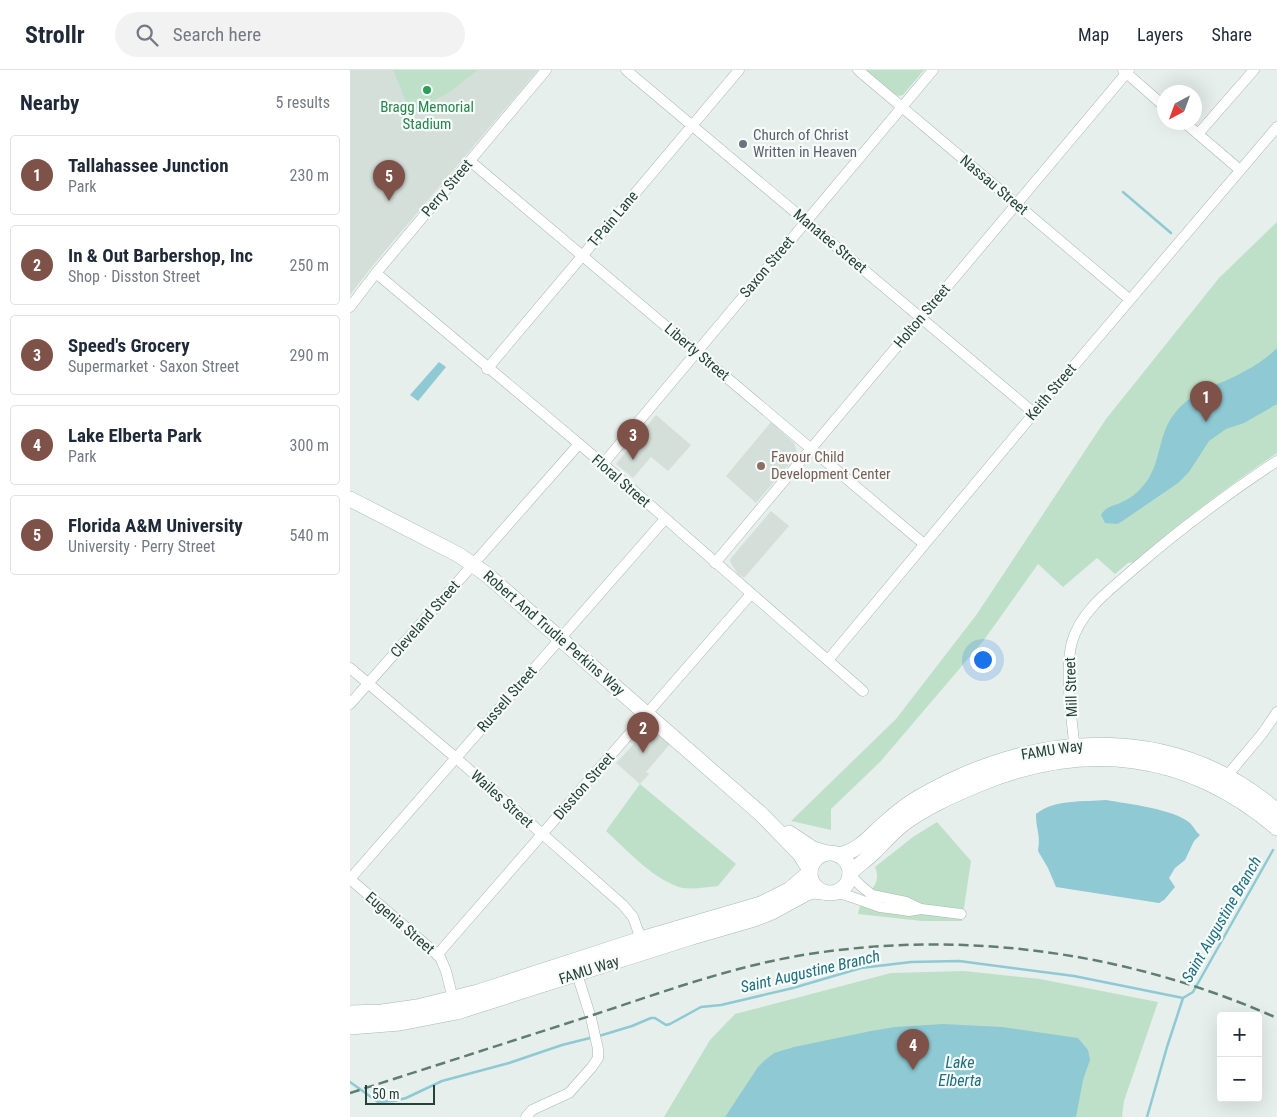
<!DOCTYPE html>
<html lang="en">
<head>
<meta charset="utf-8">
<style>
	body { margin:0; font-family:"Roboto Condensed",sans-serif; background:#f2f2f3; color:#1f2937 }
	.controls { position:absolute; right:15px; bottom:15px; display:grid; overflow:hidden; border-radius:5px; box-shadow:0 5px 20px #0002 }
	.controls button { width:45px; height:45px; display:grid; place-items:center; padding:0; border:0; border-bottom:1px solid #e0e1e3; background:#fff; color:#1f2937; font:25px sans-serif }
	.compass { position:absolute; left:807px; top:15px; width:45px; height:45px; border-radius:50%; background:#fff; box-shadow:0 5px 20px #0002; rotate:221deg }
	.scale { position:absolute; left:15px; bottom:12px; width:70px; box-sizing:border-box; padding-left:5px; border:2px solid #24423a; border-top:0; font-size:14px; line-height:18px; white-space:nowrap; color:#24423a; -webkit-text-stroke:4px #f7fbf9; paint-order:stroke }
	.you { position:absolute; left:632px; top:589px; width:18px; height:18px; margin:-12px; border:4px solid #fff; border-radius:50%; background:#1a73e8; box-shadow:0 0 0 8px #1a73e833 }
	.badge { display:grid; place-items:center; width:32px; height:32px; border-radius:50%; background:#7f5249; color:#fff; font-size:16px; font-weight:700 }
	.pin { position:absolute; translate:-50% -41px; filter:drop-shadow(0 1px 2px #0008) }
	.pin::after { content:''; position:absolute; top:26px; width:18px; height:15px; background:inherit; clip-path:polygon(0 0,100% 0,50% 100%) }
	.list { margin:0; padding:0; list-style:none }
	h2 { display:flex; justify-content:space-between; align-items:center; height:65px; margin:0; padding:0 20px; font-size:21px }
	h2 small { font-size:16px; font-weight:400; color:#747a83 }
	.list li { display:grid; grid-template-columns:32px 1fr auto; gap:15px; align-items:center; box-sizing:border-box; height:80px; margin:0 10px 10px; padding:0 10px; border:1px solid #e0e1e3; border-radius:5px }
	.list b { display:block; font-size:19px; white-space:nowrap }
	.list p { margin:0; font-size:16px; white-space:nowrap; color:#747a83 }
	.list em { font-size:16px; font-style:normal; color:#747a83 }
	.icon { flex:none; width:28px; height:28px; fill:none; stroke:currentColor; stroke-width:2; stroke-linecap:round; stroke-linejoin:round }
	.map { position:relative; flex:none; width:927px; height:1047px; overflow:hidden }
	header { display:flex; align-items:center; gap:30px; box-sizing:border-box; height:70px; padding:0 25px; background:#fff; border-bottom:1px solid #e0e1e3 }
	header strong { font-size:24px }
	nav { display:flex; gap:28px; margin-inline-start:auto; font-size:18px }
	.search { width:350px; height:45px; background:#f2f2f3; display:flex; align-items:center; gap:12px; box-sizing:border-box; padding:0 18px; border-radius:28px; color:#747a83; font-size:19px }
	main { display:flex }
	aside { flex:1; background:#fff }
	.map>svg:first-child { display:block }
</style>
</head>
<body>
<header>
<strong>Strollr</strong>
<div class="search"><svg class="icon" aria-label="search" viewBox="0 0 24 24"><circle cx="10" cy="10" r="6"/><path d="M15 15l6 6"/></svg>Search here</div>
<nav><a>Map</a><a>Layers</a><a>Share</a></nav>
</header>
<main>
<aside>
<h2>Nearby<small>5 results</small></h2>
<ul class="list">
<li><span class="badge">1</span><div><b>Tallahassee Junction</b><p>Park</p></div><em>230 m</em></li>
<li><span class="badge">2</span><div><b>In &amp; Out Barbershop, Inc</b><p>Shop · Disston Street</p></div><em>250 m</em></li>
<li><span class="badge">3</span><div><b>Speed's Grocery</b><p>Supermarket · Saxon Street</p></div><em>290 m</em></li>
<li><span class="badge">4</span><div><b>Lake Elberta Park</b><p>Park</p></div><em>300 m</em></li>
<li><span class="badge">5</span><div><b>Florida A&amp;M University</b><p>University · Perry Street</p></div><em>540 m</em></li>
</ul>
</aside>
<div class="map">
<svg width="927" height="1047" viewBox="0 0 927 1047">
	<rect width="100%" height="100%" fill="#e6efeb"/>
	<g fill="#d4dfda">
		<path d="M0 0H188L24 194 0 225Z"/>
		<path d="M306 345 341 375 318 401 301 387 283 408 266 394Z"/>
		<path d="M421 352 444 373 447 382 446 386 406 433 376 406Z"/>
		<path d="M421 441 439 456 394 508 388 504 382 495 380 491 381 488Z"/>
		<path d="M299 658H302L320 674 296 702 299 704 290 714 266 693Z"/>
	</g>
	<g fill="#bfe0c8">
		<path d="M43 0H128L97 24 60 42Z"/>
		<path d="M516 0H574L553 25 549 26 543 23Z"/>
		<path d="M927 152V383C877 417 830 452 784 492L778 493 765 504 747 488 713 517 688 494 634 570 530 692 481 739V760L441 751 546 649 627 544 756 349 869 208Z"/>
		<path d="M290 714 386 794 368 816C355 817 338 821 326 816 299 805 277 780 256 761Z"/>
		<path d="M587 752 621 791 612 851H572L508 844C511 823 534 818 525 797L563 767Z"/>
		<path d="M614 901 690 909 808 932 774 1031 772 1047H314L360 970 385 944 541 903Z"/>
	</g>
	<g fill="#8ec9d4">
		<path d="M927 278V334L894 353 876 359 859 371 839 402 828 413 771 452 767 454 755 453 751 445C757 435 763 437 772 432 781 428 787 423 793 416 812 395 807 364 825 343 845 318 867 317 893 302 905 296 917 288 927 278Z"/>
		<path d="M89 292 96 297 68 331 60 325Z"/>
		<path d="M756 730C778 734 824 739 840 753 844 757 846 762 850 765L844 771 835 790 825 798 819 808 825 817 814 830 809 833 706 817 698 798 688 781C691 765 686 760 686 744 704 729 734 732 756 730Z"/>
		<path d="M593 954 652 957 728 968 738 980 740 990 733 1010 726 1047H375L408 997 415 990 424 983 444 977 521 961 545 957Z"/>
	</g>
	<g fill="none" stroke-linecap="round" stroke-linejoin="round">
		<g stroke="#8ec9d4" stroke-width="2.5">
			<path d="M773 122 821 163"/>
			<path d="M249 966 282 956 301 948H305L316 955 320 954 351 937 371 935 443 918 511 898 561 892 609 891 724 906 833 928 843 922 923 780"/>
			<path d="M0 1012 28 1032 44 1031 56 1028 92 1011 159 993 212 975 244 967"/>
			<path d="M797 1047 817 977 833 928"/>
		</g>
		<defs>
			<g id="street">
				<path d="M276 0 684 343"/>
				<path d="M508 0 779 229"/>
				<path d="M773 0 814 36"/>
				<path d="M834 52 890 100"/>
				<path d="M848 64 904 0"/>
				<path d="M120 91 574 474"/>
				<path d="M26 203 253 394 513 621"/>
				<path d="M0 237 26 203 196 0"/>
				<path d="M137 299 389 0"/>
				<path d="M253 394 583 0"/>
				<path d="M365 493 779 0"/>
				<path d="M478 590 700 324 927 57"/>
				<path d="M0 598 106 688 273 835 283 847 291 869"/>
				<path d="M0 634 229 374"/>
				<path d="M725 681C722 650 714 601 722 572 731 540 761 519 785 498 830 459 877 424 927 391"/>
				<path d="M876 707 912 664 927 642"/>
				<path d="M500 805 511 816 522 825 556 832 571 839"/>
				<path d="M0 809 315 449"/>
				<path d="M0 809 90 887 96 901 103 929"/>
				<path d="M486 823 496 825 530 837 546 839 559 841 571 839 611 844"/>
				<path d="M87 885 401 524"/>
				<path d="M176 1047 182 1040 219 1023 242 997 248 988V979L241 948 227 904"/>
			</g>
			<g id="secondary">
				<path d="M0 429 109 485 136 504 411 744 450 784 460 800"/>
				<path d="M439 763 463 779 477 783"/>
				<circle cx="480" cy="803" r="20"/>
				<path d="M489 785C509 781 520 766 535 753 545 744 556 735 568 728 682 661 822 650 927 741"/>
				<path d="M500 803C508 795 516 790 523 783 533 773 542 763 553 754 576 737 601 726 627 715 734 670 837 681 927 758"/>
				<path d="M0 943 32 942 67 937 128 922 291 869 411 834 439 820 460 802"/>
				<path d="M0 957 50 953 107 942 342 867 404 849 422 842 457 823 464 821 472 822"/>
			</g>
		</defs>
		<use href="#street" stroke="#a8b8b2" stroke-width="11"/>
		<use href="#secondary" stroke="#a4bbb3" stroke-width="16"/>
		<use href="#street" stroke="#fff" stroke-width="10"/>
		<use href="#secondary" stroke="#fff" stroke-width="15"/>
		<path stroke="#5f7d75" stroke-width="2.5" stroke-dasharray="10 5" stroke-linecap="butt" d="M0 1023C81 997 162 971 243 945 316 921 389 894 466 883 623 860 783 884 927 948"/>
	</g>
	<circle fill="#2e9e5b" stroke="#f7fbf9" stroke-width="2" cx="77" cy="20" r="5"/>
	<circle fill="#6b7280" stroke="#f7fbf9" stroke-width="2" cx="393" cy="74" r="5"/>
	<circle fill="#8d6e63" stroke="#f7fbf9" stroke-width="2" cx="411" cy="396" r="5"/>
	<g text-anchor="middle" stroke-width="4.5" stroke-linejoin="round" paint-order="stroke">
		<g font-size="15" fill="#27864d" stroke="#f7fbf9">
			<text x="77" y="42">Bragg Memorial<tspan x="77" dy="17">Stadium</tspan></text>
		</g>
		<g font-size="15" fill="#5b616d" stroke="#f7fbf9" text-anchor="start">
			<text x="403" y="70">Church of Christ<tspan x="403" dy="17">Written in Heaven</tspan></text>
		</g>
		<g font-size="15" fill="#24423a" stroke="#f7fbf9">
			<text transform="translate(644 115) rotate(40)" y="5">Nassau Street</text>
			<text transform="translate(97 118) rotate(-50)" y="5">Perry Street</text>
			<text transform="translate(263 149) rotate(-50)" y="5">T-Pain Lane</text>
			<text transform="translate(480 171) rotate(40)" y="5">Manatee Street</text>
			<text transform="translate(417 197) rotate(-50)" y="5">Saxon Street</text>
			<text transform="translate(572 246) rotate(-50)" y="5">Holton Street</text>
			<text transform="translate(347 282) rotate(40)" y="5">Liberty Street</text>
			<text transform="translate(701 322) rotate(-50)" y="5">Keith Street</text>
			<text transform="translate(271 411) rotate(41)" y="5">Floral Street</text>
			<text transform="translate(75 549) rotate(-49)" y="5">Cleveland Street</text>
			<text transform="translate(204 563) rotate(41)" y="5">Robert And Trudie Perkins Way</text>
			<text transform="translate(721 617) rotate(-92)" y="5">Mill Street</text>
			<text transform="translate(157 629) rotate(-49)" y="5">Russell Street</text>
			<text transform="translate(702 680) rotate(-9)" y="5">FAMU Way</text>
			<text transform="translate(234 716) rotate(-49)" y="5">Disston Street</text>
			<text transform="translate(152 729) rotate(42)" y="5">Wailes Street</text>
			<text transform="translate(50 853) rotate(41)" y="5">Eugenia Street</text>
			<text transform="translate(239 900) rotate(-18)" y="5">FAMU Way</text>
		</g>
		<g font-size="15" fill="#785e54" stroke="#f7fbf9" text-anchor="start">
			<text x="421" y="392">Favour Child<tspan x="421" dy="17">Development Center</tspan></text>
		</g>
		<g font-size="16" font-style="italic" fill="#1c6f80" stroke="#f7fbf9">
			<text transform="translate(871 849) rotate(-60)" y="6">Saint Augustine Branch</text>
			<text transform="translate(460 901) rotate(-13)" y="6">Saint Augustine Branch</text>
			<text x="610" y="998">Lake<tspan x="610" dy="18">Elberta</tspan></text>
		</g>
	</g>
</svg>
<div class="controls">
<button>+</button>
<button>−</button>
</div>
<svg class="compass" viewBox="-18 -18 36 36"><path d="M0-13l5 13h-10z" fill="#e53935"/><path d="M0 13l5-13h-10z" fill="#747a83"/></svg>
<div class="scale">50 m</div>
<div class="you"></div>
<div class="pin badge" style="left:856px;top:352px">1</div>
<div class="pin badge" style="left:293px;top:683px">2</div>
<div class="pin badge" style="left:283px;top:390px">3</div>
<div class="pin badge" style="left:563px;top:1000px">4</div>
<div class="pin badge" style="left:39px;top:131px">5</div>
</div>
</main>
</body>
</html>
